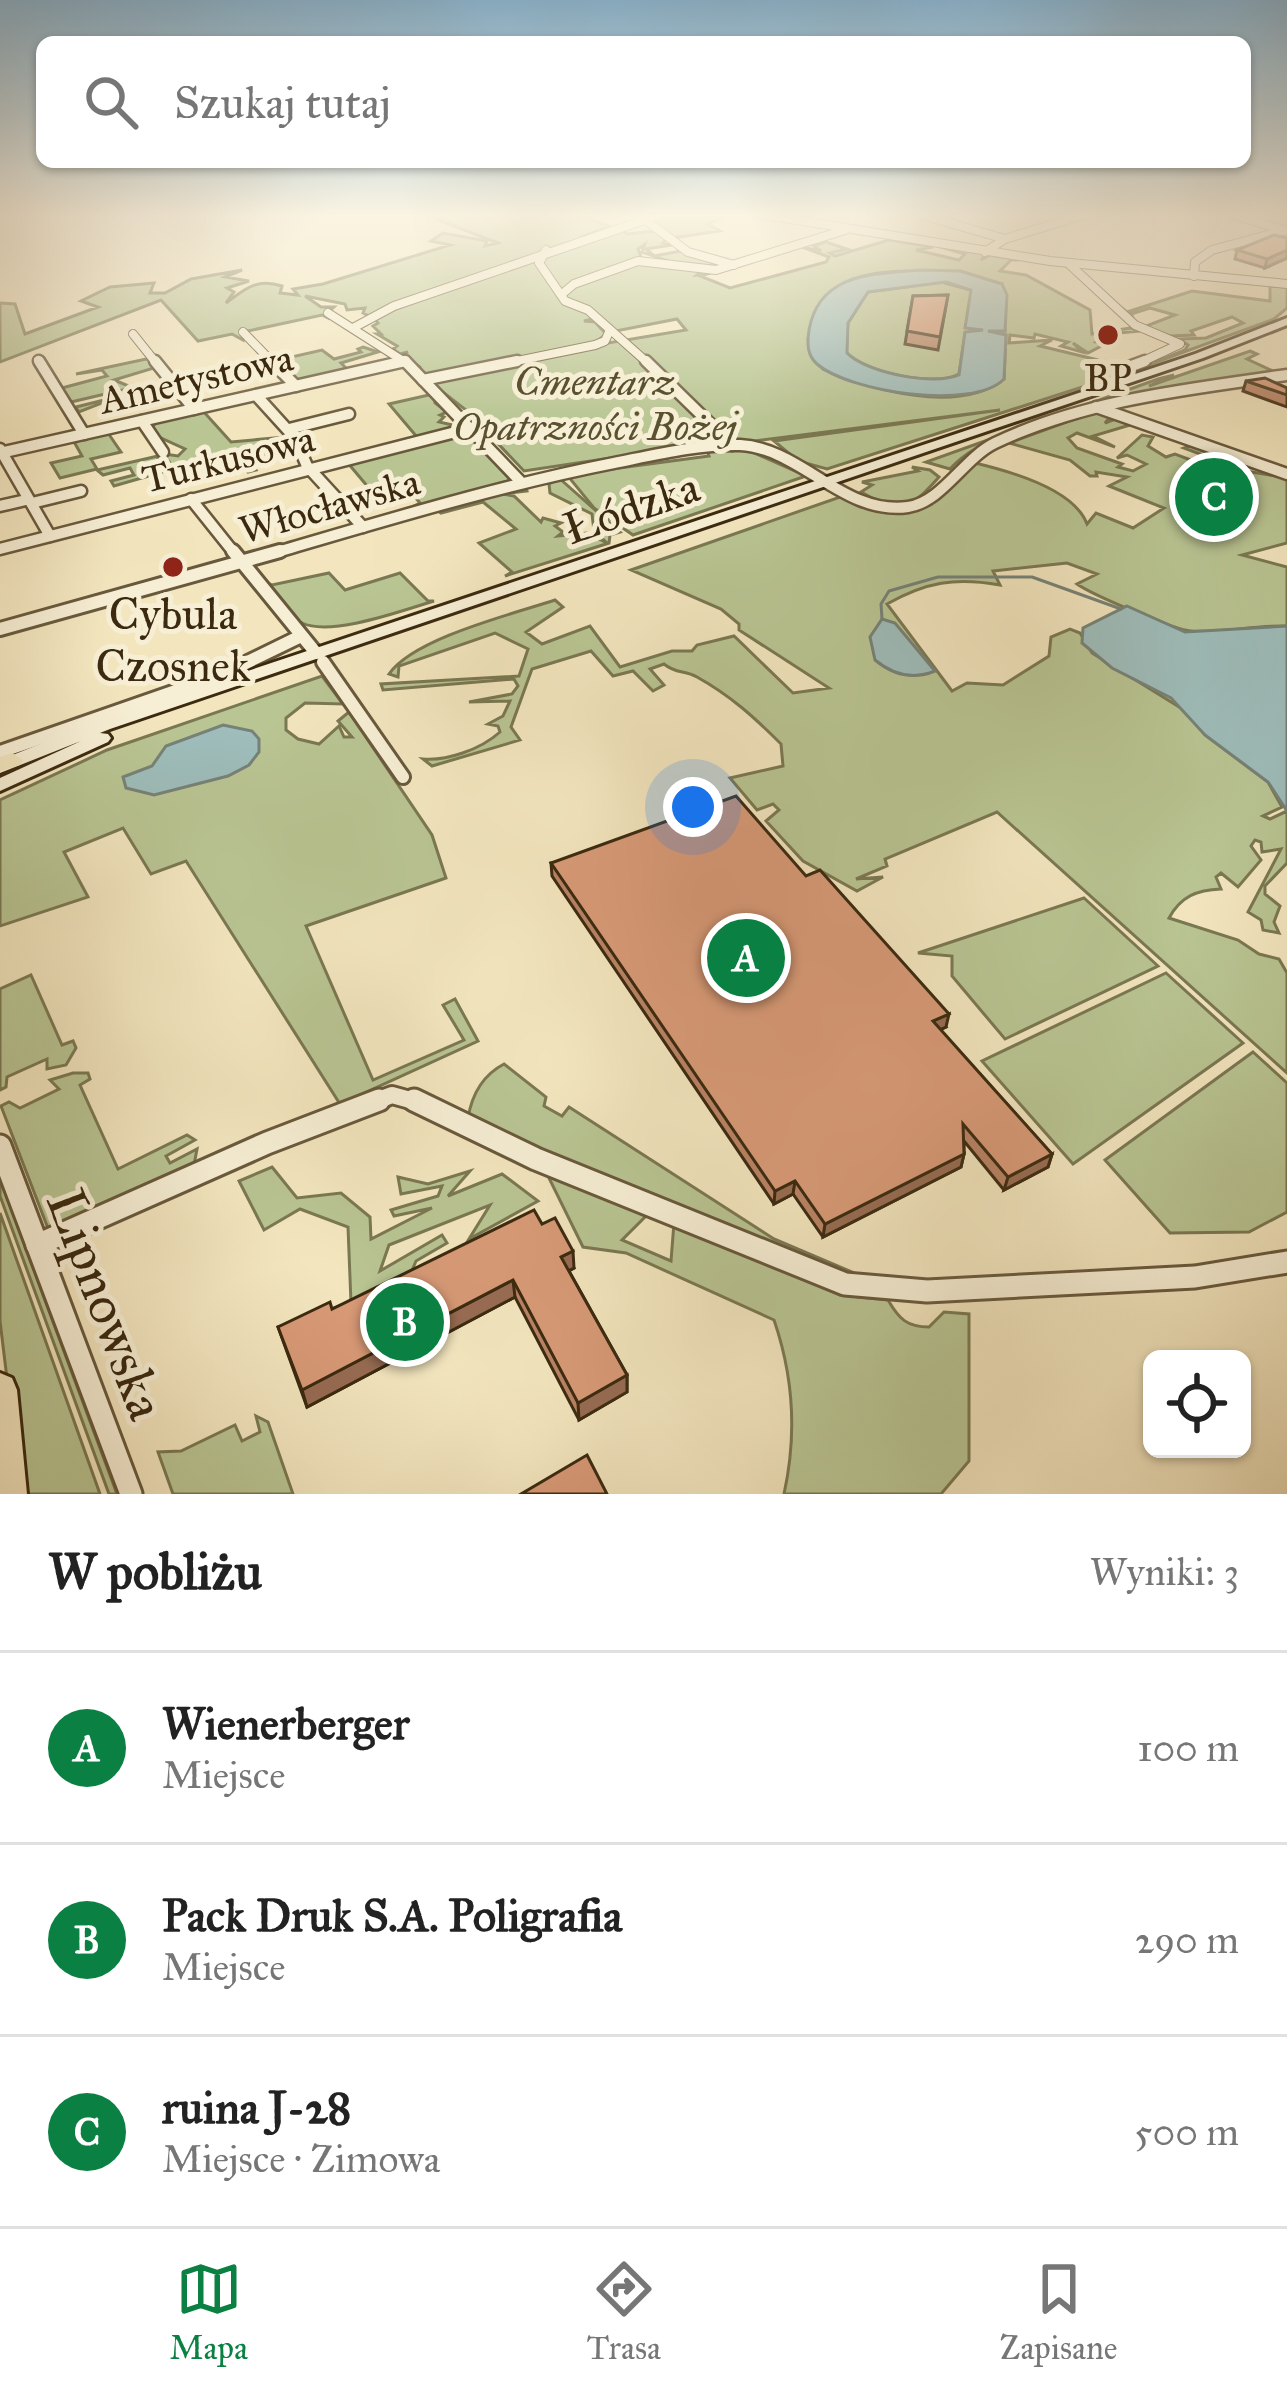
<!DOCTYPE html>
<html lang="pl">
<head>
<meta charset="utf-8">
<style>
	body { margin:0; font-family:"IM FELL Great Primer",serif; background:#f2f2f2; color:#222 }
	.controls { position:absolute; right:36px; bottom:36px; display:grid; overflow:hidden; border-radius:18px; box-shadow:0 3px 9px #0004 }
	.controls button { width:108px; height:108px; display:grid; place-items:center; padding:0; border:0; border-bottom:3px solid #e0e0e0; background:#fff; color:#222; font:60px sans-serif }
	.you { position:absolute; left:693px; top:807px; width:42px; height:42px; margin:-30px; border:9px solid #fff; border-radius:50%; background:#1a73e8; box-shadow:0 0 0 18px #1a73e833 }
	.badge { display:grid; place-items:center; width:78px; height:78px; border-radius:50%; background:#0b8043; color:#fff; font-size:39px; font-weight:700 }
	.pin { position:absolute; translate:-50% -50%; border:6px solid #fff; box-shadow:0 3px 12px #0006 }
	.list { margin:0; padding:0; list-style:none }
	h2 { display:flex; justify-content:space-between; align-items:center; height:156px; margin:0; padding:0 48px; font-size:51px }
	h2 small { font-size:39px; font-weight:400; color:#767676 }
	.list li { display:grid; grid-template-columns:78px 1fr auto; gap:36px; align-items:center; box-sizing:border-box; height:192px; padding:0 48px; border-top:3px solid #e0e0e0 }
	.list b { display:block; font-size:45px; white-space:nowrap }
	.list p { margin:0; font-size:39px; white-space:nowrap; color:#767676 }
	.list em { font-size:39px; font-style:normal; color:#767676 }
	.icon { flex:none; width:66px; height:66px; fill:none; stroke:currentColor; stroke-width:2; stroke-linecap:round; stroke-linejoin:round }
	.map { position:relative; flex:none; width:1287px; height:1494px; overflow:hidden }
	.search { position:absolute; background:#fff; box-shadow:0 3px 9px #0004; left:36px; right:36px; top:36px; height:132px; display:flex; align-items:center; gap:30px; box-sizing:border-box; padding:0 42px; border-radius:18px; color:#767676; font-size:45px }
	.sheet { height:732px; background:#fff }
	nav { display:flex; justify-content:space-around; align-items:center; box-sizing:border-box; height:168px; border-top:3px solid #e0e0e0; background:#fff; font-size:33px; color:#767676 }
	nav a { display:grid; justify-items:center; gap:6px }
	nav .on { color:#0b8043 }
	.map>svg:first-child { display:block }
</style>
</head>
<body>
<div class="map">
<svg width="1287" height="1494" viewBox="0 0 1287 1494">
	<rect width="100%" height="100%" fill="#f3e6bf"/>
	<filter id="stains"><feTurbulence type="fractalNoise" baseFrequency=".00167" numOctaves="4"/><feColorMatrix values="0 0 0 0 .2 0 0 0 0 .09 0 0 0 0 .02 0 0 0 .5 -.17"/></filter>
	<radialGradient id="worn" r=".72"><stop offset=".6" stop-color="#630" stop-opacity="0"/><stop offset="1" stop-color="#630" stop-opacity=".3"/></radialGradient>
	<g fill="#b9c593" stroke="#7a7852" stroke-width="3" fill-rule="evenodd">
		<path d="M423 214H576L609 226 579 238 620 227 627 234 653 231 647 220 665 214H730L708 224 720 231 666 239 663 243 672 245 646 249 654 256 681 251 723 266 680 265 642 252 645 244 638 249 641 257 636 262 702 271 697 275 711 273 700 276 730 288 826 262 829 257 802 247 821 251 814 246 826 242 847 249 830 253 835 256 889 240 933 247 916 250 959 260 965 254 937 246 986 254 981 260 990 255 1019 260H1011L1000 271 1026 275 1090 310 1092 334 1130 328 1140 331 1096 335 1100 339 1096 342 1105 344 1088 353 1073 343 1082 352 1061 346 1068 342 1035 334 1034 338 1010 335 1009 343 1052 340 1040 346 1098 360 1126 373 827 469 798 461 774 441 1000 410 738 443 731 441 734 435 692 403 626 340 686 330 677 319 616 331 591 315 592 319 584 321 595 322 606 334 591 346 619 341 626 345 724 441 524 471 466 410 421 375 420 367 402 355 408 352 400 354 393 349 397 346 377 334H381L373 326 378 323 374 318 410 303 369 316 363 313 365 308 347 310 345 304 305 296 321 307H334L325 315 330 319 322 315 243 332V340L232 334 198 341 161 300 0 362V303L15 304 25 334 98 307 81 301 110 287 154 283 150 293H165L191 279 242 270 225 277 249 281 227 288 234 292 226 303C245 289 256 278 282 286L280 293 298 295 293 289 323 284 450 245 431 241 443 233 487 241 485 246 498 243ZM960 271 1002 284 1005 331 988 330 1006 335 1004 379C957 415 874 390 823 369L808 340C820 258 896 273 960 271Z"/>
		<path d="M941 282 971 290 982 330 965 333 959 374C934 387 866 373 846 352L848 323 868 292Z"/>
		<path d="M1270 286 1287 287V308L1274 319 1143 367 1185 350 1188 345 1179 339 1206 338 1243 323 1232 317 1191 331 1194 335 1170 336 1140 326 1136 324 1144 327 1175 315 1150 308 1131 314 1134 320 1097 289 1127 312 1192 291 1270 301Z"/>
		<path d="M363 347 378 352 341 363 349 371 299 381 278 360 322 350 334 359 361 352 358 349Z"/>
		<path d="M1250 351 1257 354 1247 359 1275 372C1196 385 1003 410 950 469L926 462 1158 379 1174 375 1149 386Z"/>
		<path d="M146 359 154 362V368L114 380 131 387 123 390 137 397 129 401 134 407 124 410V405L104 402 79 412 76 407 108 399 105 395 118 391 71 402 62 388 107 376 102 370 76 374Z"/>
		<path d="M433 394 435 403 447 412 440 415 444 417 439 422 457 426 417 437 389 404Z"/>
		<path d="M203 411 231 442 284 437 290 454 252 464 256 470 248 472 242 465 210 473 226 466 218 456 114 486 111 481 134 475 130 468 103 475 97 470 158 456 156 470 172 466 164 454 178 456 185 449 159 437 151 427 156 423 150 422Z"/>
		<path d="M1094 412 1111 416 1105 423 1118 418 1130 425 1093 436 1115 447 1077 433 1068 438 1077 448 1122 464 1118 467 1133 471 1146 464 1127 455 1117 458 1142 435 1153 437 1148 446 1166 457 1175 454 1196 462 1203 455 1184 448 1190 446 1230 460 1229 468 1287 478V543L1242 555 1287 567V626C1255 625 1223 633 1191 631 1176 631 1091 594 1077 584L1097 574 1067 563 993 571 1000 585C955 577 926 582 887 604L952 691 967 683 1003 685 1049 656 1051 637 1070 629 1080 633 1092 653 1184 710 1205 735 1268 782 1282 807 1263 816 1270 819 1287 811V863L1265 886V894L1280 906 1274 922 1279 933 1263 930 1261 920 1248 912 1281 849 1262 852 1261 842 1255 840 1251 846 1261 860 1238 887 1221 873 1216 877 1221 889C1197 890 1181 896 1169 918L1238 940 1259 954 1279 959 1287 973V1073L997 812 885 859 887 866 856 879 883 877 857 891 803 861 766 821 779 810 773 804 757 810 730 778 783 766 781 744C754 717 731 696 697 677 684 670 676 674 664 664L650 669 664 685 653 691 633 671 613 676 591 651 532 669 511 727 520 740 432 766 423 759C446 761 480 750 500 732L498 726 488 724 503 716 510 701 469 702 512 694 518 686 514 679 383 690 381 684 519 676 528 649 495 633 399 666 398 677 389 674C414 638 513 614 555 600L563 607 526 632 542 644 590 626 620 667 672 651H692L697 645 734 636 793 693 829 688 739 630V624L721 609 631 570 840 497 915 509 975 463C1009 471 1074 489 1087 524L1096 513 1133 528 1164 508 1109 486 1127 477 1096 472 1097 476H1090L1070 460 1009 443Z"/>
		<path d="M465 432 511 480 410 508 420 503 410 491 379 500 347 462Z"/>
		<path d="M108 433 121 452 91 459 97 469 60 478 51 463 82 456 73 440Z"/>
		<path d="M741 447 806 476 633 535 594 508 567 475 709 456 707 451Z"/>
		<path d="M912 467 930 470 939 477C918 500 905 518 861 492L872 485 862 482 918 471Z"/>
		<path d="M559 478 620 532 610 535 609 543 505 576 512 572 479 543 516 529 483 502 441 513 437 510 525 484 527 491 502 494 514 496 541 522 543 518 561 523 555 526 563 532 558 536 587 533 607 543 594 531 592 514 550 493 549 484Z"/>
		<path d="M329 573 345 590 400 573 428 601H434C404 610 331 637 302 623 288 617 273 592 262 580L272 585Z"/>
		<path d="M322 676 343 704 305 703 286 718V730L298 739 319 744 339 726 344 737H352L338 721 349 712 432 835 446 878 306 926 373 1080 464 1040 443 1005 455 999 478 1041 340 1104 186 861 151 874 123 828 64 852 88 897 0 926V800L107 750Z"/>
		<path d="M1084 898 1158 966 1005 1039 952 976V956L918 953Z"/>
		<path d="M1166 973 1243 1043 1073 1164 982 1061Z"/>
		<path d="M31 975 62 1045 73 1041 76 1048 66 1065 47 1069V1059L7 1077 6 1087 0 1090V989Z"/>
		<path d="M1253 1052 1287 1083V1212L1249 1232 1170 1233 1105 1160Z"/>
		<path d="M504 1064 546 1097 544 1106 562 1116 569 1107 774 1239 854 1273C742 1233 634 1192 526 1142 506 1132 485 1134 468 1118 472 1094 483 1075 504 1064Z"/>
		<path d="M73 1073H88L90 1079 80 1085 118 1169 187 1135 195 1140 166 1156 170 1163 197 1149 194 1165 49 1231 1 1106 9 1102 20 1108 59 1089 50 1080Z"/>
		<path d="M272 1167 297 1198 341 1193 370 1217 371 1239 432 1208 394 1216 391 1210 438 1196 442 1186 401 1194 398 1177 428 1184 470 1171 448 1196 502 1174 538 1201 469 1239 490 1205 389 1245 380 1271 442 1235 447 1243 416 1261 411 1273 351 1303 348 1227 300 1209 264 1230 239 1181Z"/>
		<path d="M546 1172 648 1214 622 1240 671 1261 674 1223 840 1295 888 1300C899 1319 907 1327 929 1327L944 1312 969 1314V1461L941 1494H784C797 1435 794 1378 774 1320L626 1253 583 1247Z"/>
		<path d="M0 1179 117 1494H109L0 1196Z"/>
		<path d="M0 1213 100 1494H21L0 1321Z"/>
		<path d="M256 1416 268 1422 293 1494H173L158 1452 181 1451 235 1425 242 1441 260 1432Z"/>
	</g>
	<g fill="#9ebdbb" stroke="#768277" stroke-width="3" fill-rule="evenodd">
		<path d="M920 270 960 271 1002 284 1007 295 1005 331H988L1006 335 1004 379C973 411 849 392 817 364 807 355 807 344 809 330 819 273 872 274 920 270ZM946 282 971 290 965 328 983 330 965 332 959 375C934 386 866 373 847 353L848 323 868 292Z"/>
		<path d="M1127 606 1185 632 1287 626V811L1268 782 1205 735 1171 698 1112 668 1082 643 1083 628Z"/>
		<path d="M882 619 895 623 935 671C913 680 893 675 875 660L870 637Z"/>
		<path d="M223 725 252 731 259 739V752L249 765 228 776 154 795 126 788 123 777 152 766 166 746Z"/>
	</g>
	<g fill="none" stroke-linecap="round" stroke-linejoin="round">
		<path stroke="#768277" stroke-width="3" d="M882 619 881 604 889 591 938 577H1032L1121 609"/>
		<defs>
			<g id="minor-far4">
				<path d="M759 214 1050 261 1287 284"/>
				<path d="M919 214 1005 239"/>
				<path d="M1231 214 1283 230"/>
				<path d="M644 219 688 252 734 265"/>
				<path d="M546 250 539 263 565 301 588 310 649 364"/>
				<path d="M985 252 1005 239 1086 214"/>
				<path d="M1069 264 1135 325 1180 344 1137 364"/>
				<path d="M1194 276 1195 262 1212 250 1287 230"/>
				<path d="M562 294 574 284 638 261 716 270 845 230"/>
				<path d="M328 313 408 364"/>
				<path d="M353 328 394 306 662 214"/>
				<path d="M243 332 274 364"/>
				<path d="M133 334 157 364"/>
				<path d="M38 360 40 364"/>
				<path d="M392 364 405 361"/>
				<path d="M502 364 595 345 605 341 609 332"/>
			</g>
			<g id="minor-far3">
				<path d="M39 361 84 434"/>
				<path d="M155 361 194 409"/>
				<path d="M271 361 296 386"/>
				<path d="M405 361 520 481"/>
				<path d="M646 361 732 445"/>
				<path d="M1126 368 1145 361"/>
				<path d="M423 380 517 361"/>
				<path d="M256 395 295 438 307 466 363 527"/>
				<path d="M1096 407 1287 474"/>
				<path d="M142 421 163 452"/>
				<path d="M289 429 349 414"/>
				<path d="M0 449 50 536"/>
				<path d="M0 453 405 361"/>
				<path d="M191 499 235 554"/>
				<path d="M32 503 81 491"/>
				<path d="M0 506 26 500"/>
				<path d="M0 549 471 428"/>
				<path d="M270 554C384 521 497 486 614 463 654 455 699 444 740 445 801 448 844 516 908 507 942 502 964 458 995 443 1085 400 1189 389 1287 375"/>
			</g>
			<g id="minor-far2">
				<path d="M233 551 316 653"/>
				<path d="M0 629 280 551"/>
				<path d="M323 662 403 777"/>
				<path d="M0 752 219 676 301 636"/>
			</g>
			<path id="minor-far1" d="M371 1103 392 1095 421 1103"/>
			<g id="minor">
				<path d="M414 1100 536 1159 845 1284 927 1291 1195 1277 1287 1262"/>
				<path d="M0 1146 131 1494"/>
				<path d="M37 1245 267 1143 379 1100"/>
			</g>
			<path id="secondary" d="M1287 318V325L1203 358 110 729 100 733 108 734 111 738 108 742 0 791V778L81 741 0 773V760L98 721 1195 354Z"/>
			<g id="primary">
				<path d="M12 753 23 760 20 765 0 771V757Z"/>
				<path d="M0 1373 12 1378 17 1390 27 1494H0Z"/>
			</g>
		</defs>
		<use href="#minor-far4" stroke="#69593c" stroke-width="10"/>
		<use href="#minor-far3" stroke="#69593c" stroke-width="15"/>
		<use href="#minor-far2" stroke="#69593c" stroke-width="18"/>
		<use href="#minor-far1" stroke="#69593c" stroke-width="22"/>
		<use href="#minor" stroke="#69593c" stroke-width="27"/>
		<use href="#secondary" stroke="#3b2a10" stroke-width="6"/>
		<use href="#primary" stroke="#3b2a10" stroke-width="6"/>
		<use href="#minor-far4" stroke="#f7efd5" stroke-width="8"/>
		<use href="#minor-far3" stroke="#f7efd5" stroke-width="10"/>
		<use href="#minor-far2" stroke="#f7efd5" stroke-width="12"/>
		<use href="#minor-far1" stroke="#f7efd5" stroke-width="16"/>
		<use href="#minor" stroke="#f7efd5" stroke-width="21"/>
		<use href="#secondary" fill="#f7efd5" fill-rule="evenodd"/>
		<use href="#primary" fill="#f3e6bf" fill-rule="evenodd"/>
	</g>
	<g fill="#ba8466" stroke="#3b2a10" stroke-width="3">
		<path d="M1287 238V258L1265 268 1235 259 1237 250Z"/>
		<path d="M948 295 938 350 905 344 913 296Z"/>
		<path d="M1246 381 1287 388V407L1243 391Z"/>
		<path d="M551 863 806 876 946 1027 940 1030 1052 1154 1048 1167 1004 1190 964 1141V1154L961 1167 823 1237 793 1194 774 1204 552 876Z"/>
		<path d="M542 1224 574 1268 569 1271 627 1375V1392L579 1420 515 1297 307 1407 278 1327 332 1309Z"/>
	</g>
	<g fill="#976c53" stroke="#3b2a10" stroke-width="3">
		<path d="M1287 250V258L1265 268 1267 259Z"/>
		<path d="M949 1014 946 1027 930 1034 933 1021Z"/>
		<path d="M964 1154 961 1167 823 1237 825 1224Z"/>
		<path d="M1052 1154 1048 1167 1004 1190 1008 1177Z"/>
		<path d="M795 1181 793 1194 774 1204 775 1191Z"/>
		<path d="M573 1251 574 1268 562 1274 561 1257Z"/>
		<path d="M513 1280 515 1297 307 1407 302 1390Z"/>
		<path d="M627 1375V1392L579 1420 578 1403Z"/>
	</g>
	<g fill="#d89a77" stroke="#3b2a10" stroke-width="3">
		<path d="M1274 235 1287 238V250L1267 259 1237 250Z"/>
		<path d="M948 295 940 337 907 331 913 296Z"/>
		<path d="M1265 378 1287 388V395L1246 381Z"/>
		<path d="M736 796 806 876 820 870 949 1014 933 1021 1052 1154 1008 1177 963 1124 964 1154 825 1224 795 1181 775 1191 551 863Z"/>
		<path d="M534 1210 542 1224 555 1218 573 1251 561 1257 627 1375 578 1403 513 1280 302 1390 278 1327 330 1302 332 1309Z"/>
		<path d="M587 1455 607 1494H521Z"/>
	</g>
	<linearGradient id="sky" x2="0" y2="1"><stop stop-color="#8ab8d6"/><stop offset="0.51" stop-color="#faf4e2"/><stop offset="1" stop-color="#faf4e2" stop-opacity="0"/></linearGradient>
	<rect width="1287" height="423" fill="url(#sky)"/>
	<g fill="#8f2418" stroke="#f7efd5" stroke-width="4.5">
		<circle cx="1108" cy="335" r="12"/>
		<circle cx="173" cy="567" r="12"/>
	</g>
	<g text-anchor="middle" stroke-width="10" stroke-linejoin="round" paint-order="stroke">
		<g font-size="39" fill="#3b2a10" stroke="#f7efd5">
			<text x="1108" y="391">BP</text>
		</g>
		<g font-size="39" fill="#3b2a10" stroke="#f7efd5">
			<text transform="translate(196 378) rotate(-13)" y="14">Ametystowa</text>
			<text transform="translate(228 458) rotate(-14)" y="14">Turkusowa</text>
			<text transform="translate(329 505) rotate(-16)" y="14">Włocławska</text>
		</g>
		<g font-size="39" font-style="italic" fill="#5a5131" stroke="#f7efd5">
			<text x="595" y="395">Cmentarz<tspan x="595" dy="45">Opatrzności Bożej</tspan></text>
		</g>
		<g font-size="45" fill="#3b2a10" stroke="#f7efd5">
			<text transform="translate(631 507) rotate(-19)" y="16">Łódzka</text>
		</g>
		<g font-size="45" fill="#3b2a10" stroke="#f7efd5">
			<text x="173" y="629">Cybula<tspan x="173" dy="52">Czosnek</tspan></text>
		</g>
		<g font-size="54" fill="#3b2a10" stroke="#f7efd5">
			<text transform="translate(107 1304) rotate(69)" y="19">Lipnowska</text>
		</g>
	</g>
	<rect width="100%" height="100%" filter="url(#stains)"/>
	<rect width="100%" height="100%" fill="url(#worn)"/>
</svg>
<div class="controls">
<button><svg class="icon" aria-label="locate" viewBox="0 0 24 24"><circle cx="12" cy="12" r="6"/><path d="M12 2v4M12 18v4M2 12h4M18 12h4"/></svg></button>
</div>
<div class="you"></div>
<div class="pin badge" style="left:746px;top:958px">A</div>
<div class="pin badge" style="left:405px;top:1322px">B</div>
<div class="pin badge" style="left:1214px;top:497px">C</div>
<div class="search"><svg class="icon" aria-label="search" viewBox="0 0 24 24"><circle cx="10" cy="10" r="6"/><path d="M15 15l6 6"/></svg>Szukaj tutaj</div>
</div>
<section class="sheet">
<h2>W pobliżu<small>Wyniki: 3</small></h2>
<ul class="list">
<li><span class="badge">A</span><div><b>Wienerberger</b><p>Miejsce</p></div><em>100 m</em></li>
<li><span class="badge">B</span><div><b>Pack Druk S.A. Poligrafia</b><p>Miejsce</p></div><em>290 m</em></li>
<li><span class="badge">C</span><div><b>ruina J-28</b><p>Miejsce · Zimowa</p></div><em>500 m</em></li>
</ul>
</section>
<nav>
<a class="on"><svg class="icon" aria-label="map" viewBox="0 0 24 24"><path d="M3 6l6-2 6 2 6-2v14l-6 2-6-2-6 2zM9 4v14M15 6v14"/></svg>Mapa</a>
<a><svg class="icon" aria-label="directions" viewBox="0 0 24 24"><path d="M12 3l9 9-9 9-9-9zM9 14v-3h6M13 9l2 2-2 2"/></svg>Trasa</a>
<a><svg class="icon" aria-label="saved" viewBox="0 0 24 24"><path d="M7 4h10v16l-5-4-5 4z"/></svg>Zapisane</a>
</nav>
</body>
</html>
